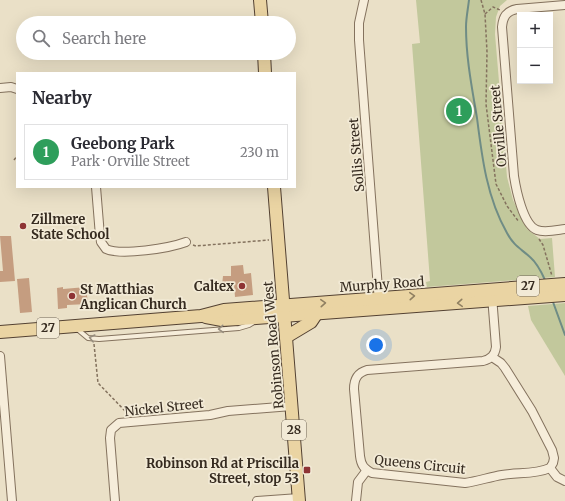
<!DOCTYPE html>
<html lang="en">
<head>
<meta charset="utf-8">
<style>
	body { margin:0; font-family:Merriweather,serif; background:#f2f2f3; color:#2b2b33 }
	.controls { position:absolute; right:12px; top:12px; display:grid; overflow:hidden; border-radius:0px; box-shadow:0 4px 16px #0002 }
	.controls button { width:36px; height:36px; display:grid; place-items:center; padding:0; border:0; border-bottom:1px solid #e1e1e2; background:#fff; color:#2b2b33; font:20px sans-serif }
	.you { position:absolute; left:376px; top:345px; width:14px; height:14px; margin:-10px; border:3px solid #fff; border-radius:50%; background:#1a73e8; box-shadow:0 0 0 6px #1a73e833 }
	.badge { display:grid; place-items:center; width:26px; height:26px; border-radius:50%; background:#8e3334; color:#fff; font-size:13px; font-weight:700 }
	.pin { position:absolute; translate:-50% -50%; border:2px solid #fff; box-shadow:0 1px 4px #0006 }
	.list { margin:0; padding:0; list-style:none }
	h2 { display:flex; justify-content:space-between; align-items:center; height:52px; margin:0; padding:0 16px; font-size:17px }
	h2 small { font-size:13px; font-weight:400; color:#7c7c81 }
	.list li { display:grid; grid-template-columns:26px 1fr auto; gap:12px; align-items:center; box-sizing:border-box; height:56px; margin:0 8px 8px; padding:0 8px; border:1px solid #e1e1e2; border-radius:0px }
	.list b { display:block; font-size:15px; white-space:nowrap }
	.list p { margin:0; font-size:13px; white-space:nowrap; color:#7c7c81 }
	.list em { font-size:13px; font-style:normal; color:#7c7c81 }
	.icon { flex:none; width:22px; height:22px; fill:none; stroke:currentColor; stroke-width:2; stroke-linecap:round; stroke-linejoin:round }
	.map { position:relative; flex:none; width:565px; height:501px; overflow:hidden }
	.search { position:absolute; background:#fff; box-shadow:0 4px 16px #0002; left:16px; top:16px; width:280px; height:44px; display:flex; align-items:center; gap:10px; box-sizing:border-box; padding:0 14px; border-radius:22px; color:#7c7c81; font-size:15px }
	.panel { position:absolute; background:#fff; box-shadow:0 4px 16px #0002; left:16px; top:72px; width:280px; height:116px; border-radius:0px }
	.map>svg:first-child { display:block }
</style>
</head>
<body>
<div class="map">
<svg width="565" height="501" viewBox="0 0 565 501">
	<rect width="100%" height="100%" fill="#eae0c7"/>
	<g fill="#c2c89c">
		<path d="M416 0H507L500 6 496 17 495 34 507 177 513 200 527 229 540 239 552 238 555 277 427 287 426 282 430 281 412 44 420 43Z"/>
		<path d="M565 303V376L531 320 528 306Z"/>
	</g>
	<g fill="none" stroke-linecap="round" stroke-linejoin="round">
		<g stroke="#6f8c85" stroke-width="2">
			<path d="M469 0C468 9 466 18 466 27 466 58 472 88 477 118 482 158 487 198 507 233 514 246 520 248 530 257 537 263 541 271 545 280"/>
			<path d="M553 302 565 335"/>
		</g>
	</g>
	<g fill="#c59d80">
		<path d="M0 236H11L15 281 0 282V271H3Z"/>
		<path d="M243 265 244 274 251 273 253 295 235 297 234 284 222 285 223 276H231V266Z"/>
		<path d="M29 278 32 312 20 313 17 279Z"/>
		<path d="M63 287V289L86 287 88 304 67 305V308L58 309 57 288Z"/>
	</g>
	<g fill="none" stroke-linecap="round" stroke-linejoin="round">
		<defs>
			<path id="service" d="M76 328 88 338 99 339 239 328 249 325 254 322"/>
			<g id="minor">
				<path d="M364 0 359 23V40L379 302"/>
				<path d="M565 5 517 9C506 11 503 17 502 27L514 176C516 189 523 225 537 230 545 233 557 230 565 229"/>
				<path d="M0 88 11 87 17 89"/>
				<path d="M96 187 100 236 101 242 106 249C121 256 170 248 186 242"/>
				<path d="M492 296 496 347C495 355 491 359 483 361L367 370C357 373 354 379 354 389L360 456C361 465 364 469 372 473L465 483C478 481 490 477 502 475 518 472 534 475 550 468L553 463 554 458 552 450 532 411 505 368 501 363 492 357"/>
				<path d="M0 356 12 501"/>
				<path d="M550 468 557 477 565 481"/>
				<path d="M115 501 110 438 111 430 119 423 210 415 228 411 292 406"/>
				<path d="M257 501 299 498"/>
				<path d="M356 501 358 482 367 470"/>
			</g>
			<g id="primary">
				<path d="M260 0 262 23"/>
				<path d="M264 53 265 73"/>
				<path d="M274 187 299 501"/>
				<path d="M206 317 222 320 256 318 565 295"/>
				<path d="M0 332 201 316 224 310 565 284"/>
				<path d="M286 337 311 322 317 313"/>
			</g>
		</defs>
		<use href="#service" stroke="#84725e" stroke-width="6"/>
		<use href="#minor" stroke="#84725e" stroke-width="10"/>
		<use href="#primary" stroke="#534132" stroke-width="14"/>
		<g stroke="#84725e" stroke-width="1.5" stroke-dasharray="3 2" stroke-linecap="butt">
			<path d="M481 0 485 14 487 52 486 104 496 184 507 206 519 222"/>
			<path d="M485 14 493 7 500 10"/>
			<path d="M14 160 17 156"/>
			<path d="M539 239 543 245 552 276"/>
			<path d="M193 245 196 246 269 240"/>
			<path d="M94 344 98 383 129 415"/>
		</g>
		<use href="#service" stroke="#f6edda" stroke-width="4"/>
		<use href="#minor" stroke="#f6edda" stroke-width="8"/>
		<use href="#primary" stroke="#ead4a3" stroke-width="12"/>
	</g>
	<defs><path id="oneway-chevron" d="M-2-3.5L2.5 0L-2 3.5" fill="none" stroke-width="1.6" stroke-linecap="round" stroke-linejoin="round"/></defs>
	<g stroke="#908062">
		<use href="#oneway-chevron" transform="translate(412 296) rotate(-4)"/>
		<use href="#oneway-chevron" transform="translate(323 303) rotate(-4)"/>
		<use href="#oneway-chevron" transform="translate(460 303) rotate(176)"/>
	</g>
	<g stroke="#968c7d">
		<use href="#oneway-chevron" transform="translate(221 329) rotate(176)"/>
		<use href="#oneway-chevron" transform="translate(92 338) rotate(-166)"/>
	</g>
	<g fill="#8e3334" stroke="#f2ead6" stroke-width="1.5">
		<circle cx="23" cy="226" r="4"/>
		<circle cx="242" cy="286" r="4"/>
		<circle cx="72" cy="296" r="4"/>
		<rect x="303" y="466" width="8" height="8" rx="2"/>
	</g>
	<g text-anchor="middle" stroke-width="3.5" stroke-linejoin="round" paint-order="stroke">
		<g fill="#f2ead6" stroke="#6e6457" stroke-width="1">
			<rect x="517" y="276" width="22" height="20" rx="3"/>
			<rect x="37" y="318" width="22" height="20" rx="3"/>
			<rect x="282" y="420" width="24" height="20" rx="3"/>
		</g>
		<g font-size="12" font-weight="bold" fill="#362b20">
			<text x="528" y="290">27</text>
			<text x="48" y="332">27</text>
			<text x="294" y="434">28</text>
		</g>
		<g font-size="13" fill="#362b20" stroke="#f2ead6">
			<text transform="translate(498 126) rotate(-95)" y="5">Orville Street</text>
			<text transform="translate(356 155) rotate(-95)" y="5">Sollis Street</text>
			<text transform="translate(382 284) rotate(-4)" y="5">Murphy Road</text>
			<text transform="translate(273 345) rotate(-95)" y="5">Robinson Road West</text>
			<text transform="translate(164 407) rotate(-6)" y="5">Nickel Street</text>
			<text transform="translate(420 464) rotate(6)" y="5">Queens Circuit</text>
		</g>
		<g font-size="13" font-weight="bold" fill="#362b20" stroke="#f2ead6" text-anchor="start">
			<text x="31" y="224">Zillmere<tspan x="31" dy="15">State School</tspan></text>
			<text x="234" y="291" text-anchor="end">Caltex</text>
			<text x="80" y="294">St Matthias<tspan x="80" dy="15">Anglican Church</tspan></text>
			<text x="299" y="468" text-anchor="end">Robinson Rd at Priscilla<tspan x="299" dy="15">Street, stop 53</tspan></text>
		</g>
	</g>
</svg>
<div class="controls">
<button>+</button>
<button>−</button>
</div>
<div class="you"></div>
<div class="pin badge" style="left:459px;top:111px;background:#2e9e5b">1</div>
<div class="search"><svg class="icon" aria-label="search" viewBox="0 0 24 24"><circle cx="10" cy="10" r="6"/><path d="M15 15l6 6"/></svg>Search here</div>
<section class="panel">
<h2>Nearby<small></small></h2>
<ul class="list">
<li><span class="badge" style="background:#2e9e5b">1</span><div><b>Geebong Park</b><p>Park · Orville Street</p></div><em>230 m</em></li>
</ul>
</section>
</div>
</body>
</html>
